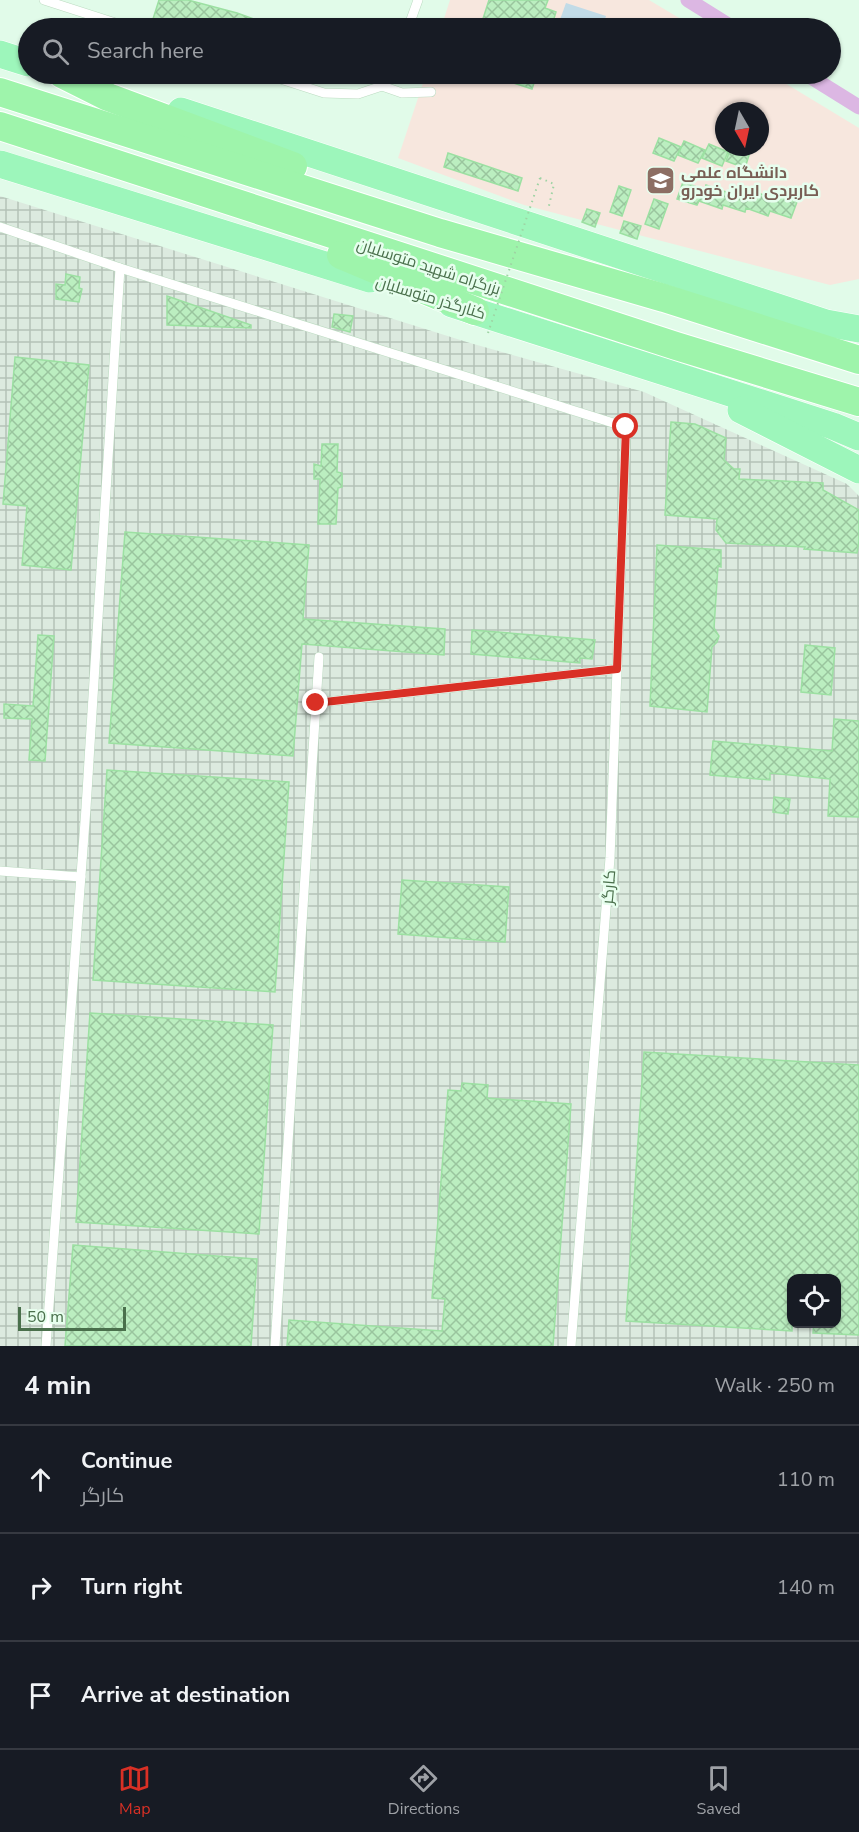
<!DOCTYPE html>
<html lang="en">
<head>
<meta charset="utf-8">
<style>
	body { margin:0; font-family:"Nunito Sans",Cairo,sans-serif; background:#242831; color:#f1f3f6 }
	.controls { position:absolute; right:18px; bottom:18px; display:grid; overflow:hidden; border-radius:12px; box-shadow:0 2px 4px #0004 }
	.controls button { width:54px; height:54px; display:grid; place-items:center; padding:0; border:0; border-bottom:2px solid #363941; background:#171b24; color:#f1f3f6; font:30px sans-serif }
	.compass { position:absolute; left:715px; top:102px; width:54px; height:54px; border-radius:50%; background:#171b24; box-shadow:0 2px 4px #0004; rotate:171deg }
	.scale { position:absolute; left:18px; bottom:15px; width:108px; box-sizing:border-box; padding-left:6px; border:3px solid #4a704c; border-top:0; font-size:16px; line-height:21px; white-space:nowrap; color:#4a704c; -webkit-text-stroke:4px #e7feee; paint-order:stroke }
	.stop { position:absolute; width:18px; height:18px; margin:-14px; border:4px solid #d93025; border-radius:50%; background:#fff }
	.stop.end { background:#d93025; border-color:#fff; box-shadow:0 2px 6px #0008 }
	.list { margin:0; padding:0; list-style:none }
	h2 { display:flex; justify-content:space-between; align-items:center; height:78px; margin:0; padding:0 24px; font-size:26px }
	h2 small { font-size:20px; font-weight:400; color:#9ea1a6 }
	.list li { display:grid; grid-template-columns:39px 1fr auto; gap:18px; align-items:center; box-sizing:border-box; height:108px; padding:0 24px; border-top:2px solid #363941 }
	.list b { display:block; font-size:22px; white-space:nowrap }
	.list p { margin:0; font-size:20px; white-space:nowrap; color:#9ea1a6 }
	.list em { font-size:20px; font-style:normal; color:#9ea1a6 }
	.icon { flex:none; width:33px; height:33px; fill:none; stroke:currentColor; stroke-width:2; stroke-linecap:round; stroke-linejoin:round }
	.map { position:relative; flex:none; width:859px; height:1346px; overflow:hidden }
	.search { position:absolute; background:#171b24; box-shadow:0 2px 4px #0004; left:18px; right:18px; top:18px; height:66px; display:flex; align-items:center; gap:15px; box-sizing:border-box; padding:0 21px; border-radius:33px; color:#9ea1a6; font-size:22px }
	.sheet { height:402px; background:#171b24 }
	nav { display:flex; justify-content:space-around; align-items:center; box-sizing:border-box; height:84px; border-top:2px solid #363941; background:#171b24; font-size:16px; color:#9ea1a6 }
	nav a { display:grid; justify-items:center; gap:3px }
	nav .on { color:#d93025 }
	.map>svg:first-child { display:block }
</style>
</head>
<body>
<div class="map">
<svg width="859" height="1346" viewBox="0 0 859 1346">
	<defs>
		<pattern id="industrial-grid" width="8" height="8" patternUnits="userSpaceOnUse" patternTransform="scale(1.5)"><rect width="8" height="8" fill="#dceadf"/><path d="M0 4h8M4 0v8" fill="none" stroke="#b4c2b7"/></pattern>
		<pattern id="building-cross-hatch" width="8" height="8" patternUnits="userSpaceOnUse" patternTransform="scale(1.5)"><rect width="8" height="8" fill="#bbeec0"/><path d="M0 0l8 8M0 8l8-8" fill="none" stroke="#9ac59e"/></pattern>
	</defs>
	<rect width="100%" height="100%" fill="#e1fbe9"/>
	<path fill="url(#industrial-grid)" fill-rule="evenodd" d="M0 196 470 343 644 392 847 484 859 496V1346H0ZM792 1278H836V1324H792Z"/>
	<g fill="#f7e7de" fill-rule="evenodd">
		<path d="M450 0H649L696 28H441Z"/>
		<path d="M426 74H770L859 128V279L830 285 524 205 398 158ZM724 111H760V147H724Z"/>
	</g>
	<path fill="#c1dbe7" d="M566 3 606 16 602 28H557Z"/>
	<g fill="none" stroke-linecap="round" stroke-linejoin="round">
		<g stroke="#dcb7e3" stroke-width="15">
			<path d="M688 0 733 28"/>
			<path d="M806 74 859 107"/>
		</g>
	</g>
	<g fill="url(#building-cross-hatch)" stroke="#9ce0a2" stroke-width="1.5">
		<path d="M159 0H188L237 13 274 26V28H187L153 19Z"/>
		<path d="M489 0H548L545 8 556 12 551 28H480Z"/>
		<path d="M492 74H537L532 89 492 76Z"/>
		<path d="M659 138 681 147 674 161 653 153Z"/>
		<path d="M684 141 705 150 698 163 678 155Z"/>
		<path d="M709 144 728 152 722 166 702 158Z"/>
		<path d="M731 147H737L750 152 745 168 726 161Z"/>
		<path d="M448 153 522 178 518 191 444 167Z"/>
		<path d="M683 182 705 190 706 185 729 193 730 188 749 194 750 190 772 198 773 194 797 202 791 218 770 211 768 216 746 208 745 212 723 205 722 209 699 201 697 205 677 199Z"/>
		<path d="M619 186 631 190 622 216 610 212Z"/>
		<path d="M654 199 668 204 659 229 645 224Z"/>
		<path d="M587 209 600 213 595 227 582 222Z"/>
		<path d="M624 221 641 226 637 239 620 233Z"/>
		<path d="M66 274 80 277 79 288 82 289 79 302 56 299V284L65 285Z"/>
		<path d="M167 296 251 325V328L167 325Z"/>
		<path d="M334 314 353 316 350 332 332 327Z"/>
		<path d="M15 357 89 365 71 570 22 565 27 506 3 504Z"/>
		<path d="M671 422 695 424 726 438 724 460 734 469H740L739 479 823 483V490L859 510V541L857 553 804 549 805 547 726 543 716 530 717 519 665 515Z"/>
		<path d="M322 444H338L337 472 342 473V487L338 488 336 524H318L320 479H314V464L321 466Z"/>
		<path d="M125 532 309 545 303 619 445 629 444 655 302 644 293 756 109 743Z"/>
		<path d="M657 545 721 550V567L718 566 714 628 719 636 717 642 712 647 707 712 650 706Z"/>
		<path d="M472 630 595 640 592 659 580 658V663L471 654Z"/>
		<path d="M38 635 54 636 45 761 29 760 32 719 4 718V704L33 706Z"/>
		<path d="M805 645 835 648 831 695 801 692Z"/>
		<path d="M834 719 859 721V817L828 816 830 779 770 773V780L710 775 713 741 832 751Z"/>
		<path d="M107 770 289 782 275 992 93 980Z"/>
		<path d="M774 797 790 799 788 814 773 812Z"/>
		<path d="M402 880 509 887 505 942 398 934Z"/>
		<path d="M90 1013 273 1025 259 1234 76 1222Z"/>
		<path d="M644 1052 859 1065V1335L813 1333 814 1323H837V1278H792V1331L626 1321Z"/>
		<path d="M462 1083 488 1085 487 1098 571 1104 553 1346H287L289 1320 442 1331 445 1299 432 1298 448 1090 461 1091Z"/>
		<path d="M73 1245 257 1259 251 1346H65Z"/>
	</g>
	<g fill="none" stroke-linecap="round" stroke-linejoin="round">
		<defs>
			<g id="service">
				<path d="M44 0 131 28"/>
				<path d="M408 28 418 0"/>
				<path d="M265 74 324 93 358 94 382 86 388 74"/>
				<path d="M382 86 402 93 431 92"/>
				<path d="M0 227 120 268 626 427 610 858 571 1346"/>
				<path d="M316 703 617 669"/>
				<path d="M0 871 81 877"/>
				<path d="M46 1346 86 808 120 268"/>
				<path d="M275 1346 319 657"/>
			</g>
			<g id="primary">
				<path d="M0 54 28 63"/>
				<path d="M181 111 826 323 859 329"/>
				<path d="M0 164 370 279"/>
				<path d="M452 304 833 426 859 437"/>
				<path d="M741 410 859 470"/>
			</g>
			<g id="trunk">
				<path d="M62 74 108 97 293 166"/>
				<path d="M0 92 440 233 664 298 859 360"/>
				<path d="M0 126 676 346 859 402"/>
				<path d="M341 255 475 311"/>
			</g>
		</defs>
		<use href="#service" stroke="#bcdbc1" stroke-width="10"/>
		<use href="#primary" stroke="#fff" stroke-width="28"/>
		<use href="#trunk" stroke="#fff" stroke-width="30"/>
		<path stroke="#9ed3a3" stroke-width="2" stroke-dasharray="1.5 4.5" stroke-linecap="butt" d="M540 178 554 184 548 210"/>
		<use href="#service" stroke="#fff" stroke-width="9"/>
		<use href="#primary" stroke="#9df6bb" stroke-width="27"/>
		<use href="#trunk" stroke="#9ef4ab" stroke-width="28"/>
		<path stroke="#9ed3a3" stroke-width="2" stroke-dasharray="1.5 4.5" stroke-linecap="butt" d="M488 333 540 178"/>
	</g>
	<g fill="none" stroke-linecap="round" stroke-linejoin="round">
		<path stroke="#d93025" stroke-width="8" d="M316 703 617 669 626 427"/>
	</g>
	<defs>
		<symbol id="university-square" viewBox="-11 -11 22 22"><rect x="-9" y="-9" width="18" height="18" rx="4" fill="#8d6e63" stroke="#e7feee"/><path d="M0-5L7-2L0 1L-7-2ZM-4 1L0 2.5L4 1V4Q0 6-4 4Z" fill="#fff"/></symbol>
	</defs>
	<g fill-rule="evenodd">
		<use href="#university-square" x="644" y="164" width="33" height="33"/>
	</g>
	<g text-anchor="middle" stroke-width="5" stroke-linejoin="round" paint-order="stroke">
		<g font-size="16" font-weight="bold" fill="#785e54" stroke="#e7feee" text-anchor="start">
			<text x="681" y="178">دانشگاه علمی<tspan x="681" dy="18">کاربردی ایران خودرو</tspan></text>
		</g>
		<g font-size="16" fill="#4a704c" stroke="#e7feee">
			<text transform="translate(429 266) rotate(18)" y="6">بزرگراه شهید متوسلیان</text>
			<text transform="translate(431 297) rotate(17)" y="6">کنارگذر متوسلیان</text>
			<text transform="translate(608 887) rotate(-85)" y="6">کارگر</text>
		</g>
	</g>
</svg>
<div class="controls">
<button><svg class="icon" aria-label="locate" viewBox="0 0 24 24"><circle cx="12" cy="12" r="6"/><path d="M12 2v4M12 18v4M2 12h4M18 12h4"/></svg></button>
</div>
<svg class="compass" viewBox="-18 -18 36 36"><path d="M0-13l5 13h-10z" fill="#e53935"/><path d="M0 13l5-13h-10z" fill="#9ea1a6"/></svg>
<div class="scale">50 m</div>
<div class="stop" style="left:626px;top:427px"></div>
<div class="stop end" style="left:316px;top:703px"></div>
<div class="search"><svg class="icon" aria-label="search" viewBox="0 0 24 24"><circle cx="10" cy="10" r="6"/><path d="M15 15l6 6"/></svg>Search here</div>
</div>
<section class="sheet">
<h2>4 min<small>Walk · 250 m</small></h2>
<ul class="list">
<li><svg class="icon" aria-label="ahead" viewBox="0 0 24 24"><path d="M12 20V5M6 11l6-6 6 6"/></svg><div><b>Continue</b><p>کارگر</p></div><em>110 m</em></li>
<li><svg class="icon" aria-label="right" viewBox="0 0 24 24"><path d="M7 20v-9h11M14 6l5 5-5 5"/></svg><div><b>Turn right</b></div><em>140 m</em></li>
<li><svg class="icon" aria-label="arrive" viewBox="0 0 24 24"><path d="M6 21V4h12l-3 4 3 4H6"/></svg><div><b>Arrive at destination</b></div></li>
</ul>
</section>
<nav>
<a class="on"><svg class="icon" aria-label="map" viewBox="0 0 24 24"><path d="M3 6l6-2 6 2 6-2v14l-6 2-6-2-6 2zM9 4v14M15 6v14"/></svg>Map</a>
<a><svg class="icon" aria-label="directions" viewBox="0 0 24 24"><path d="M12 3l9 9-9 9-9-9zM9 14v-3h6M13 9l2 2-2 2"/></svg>Directions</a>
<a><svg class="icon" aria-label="saved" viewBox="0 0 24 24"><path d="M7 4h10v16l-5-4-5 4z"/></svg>Saved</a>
</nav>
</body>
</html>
